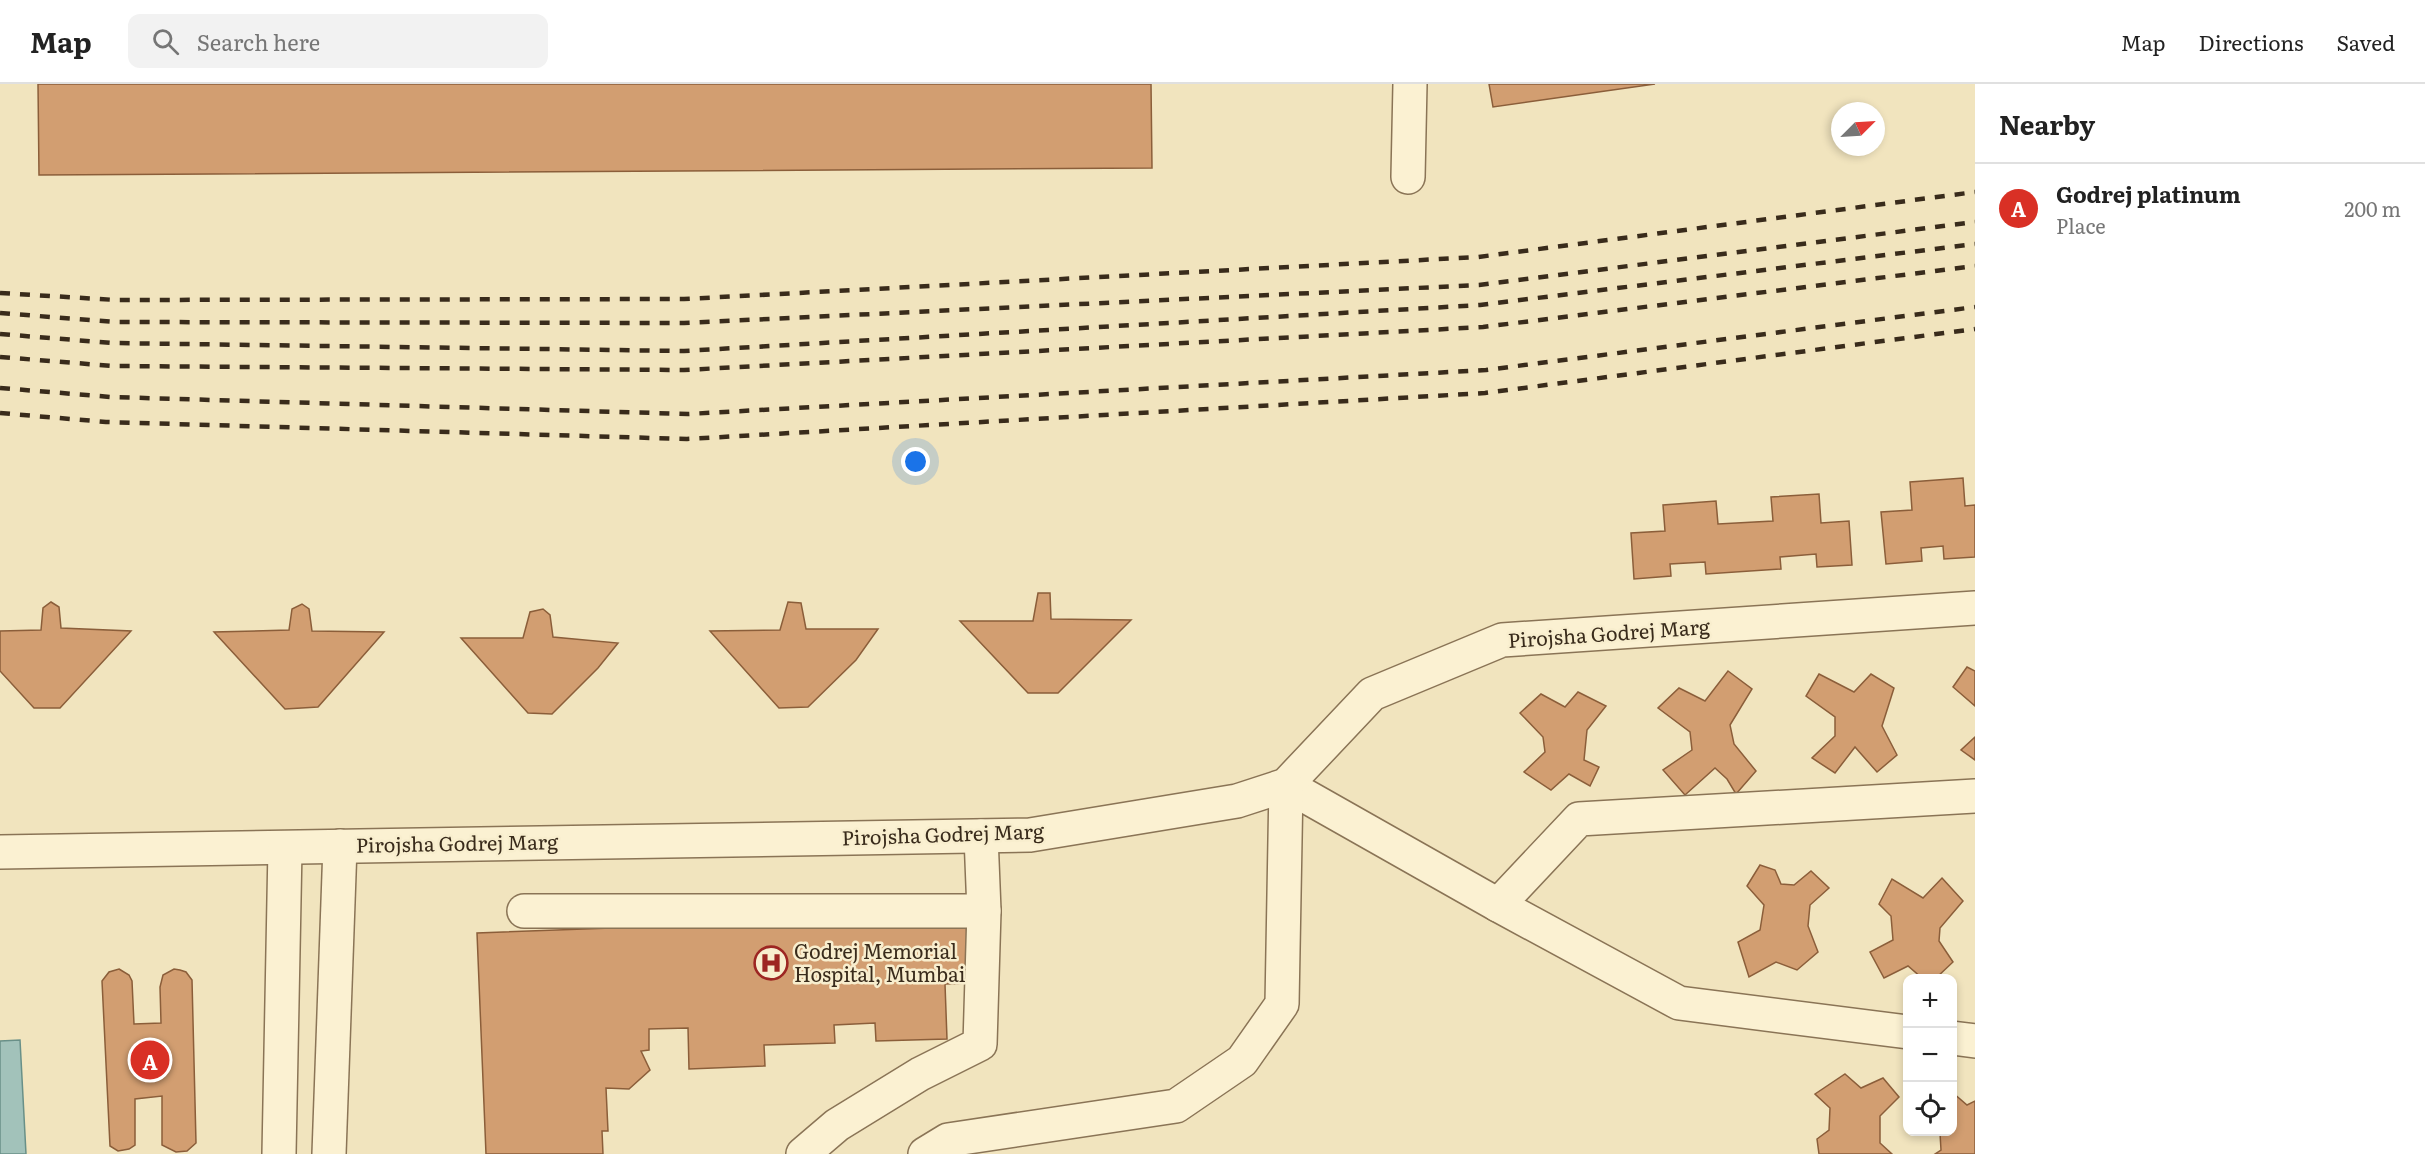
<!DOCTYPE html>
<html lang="en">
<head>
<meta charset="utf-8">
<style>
	body { margin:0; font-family:Literata,serif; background:#f2f2f2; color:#222 }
	.controls { position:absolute; right:18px; bottom:18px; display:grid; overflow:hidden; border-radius:12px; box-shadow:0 3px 9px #0003 }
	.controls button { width:54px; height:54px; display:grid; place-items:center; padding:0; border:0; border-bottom:2px solid #e0e0e0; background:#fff; color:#222; font:30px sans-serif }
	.compass { position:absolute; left:1831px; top:18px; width:54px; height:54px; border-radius:50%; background:#fff; box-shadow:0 3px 9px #0003; rotate:66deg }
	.you { position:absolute; left:916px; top:378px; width:21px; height:21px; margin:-15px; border:4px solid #fff; border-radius:50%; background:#1a73e8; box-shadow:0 0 0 9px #1a73e833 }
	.badge { display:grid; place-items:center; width:39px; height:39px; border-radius:50%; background:#d93025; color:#fff; font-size:20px; font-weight:700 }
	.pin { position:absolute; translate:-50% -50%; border:3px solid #fff; box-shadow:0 2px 6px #0006 }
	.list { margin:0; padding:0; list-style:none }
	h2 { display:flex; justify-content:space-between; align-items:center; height:78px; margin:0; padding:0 24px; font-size:26px }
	h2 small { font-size:20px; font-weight:400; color:#767676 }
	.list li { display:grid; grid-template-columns:39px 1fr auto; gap:18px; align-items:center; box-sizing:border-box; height:90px; padding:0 24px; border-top:2px solid #e0e0e0 }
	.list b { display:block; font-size:22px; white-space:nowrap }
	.list p { margin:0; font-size:20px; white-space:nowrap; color:#767676 }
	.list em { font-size:20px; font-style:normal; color:#767676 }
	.icon { flex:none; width:33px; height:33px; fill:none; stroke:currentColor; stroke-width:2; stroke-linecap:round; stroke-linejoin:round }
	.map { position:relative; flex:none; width:1975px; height:1070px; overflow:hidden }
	header { display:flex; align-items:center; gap:36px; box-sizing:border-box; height:84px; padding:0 30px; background:#fff; border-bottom:2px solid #e0e0e0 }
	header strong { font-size:28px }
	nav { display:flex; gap:33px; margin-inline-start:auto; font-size:21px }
	.search { width:420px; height:54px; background:#f2f2f2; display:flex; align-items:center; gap:15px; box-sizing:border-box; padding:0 21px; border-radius:12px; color:#767676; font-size:22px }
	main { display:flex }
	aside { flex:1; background:#fff }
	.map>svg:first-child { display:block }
</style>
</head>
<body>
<header>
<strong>Map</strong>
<div class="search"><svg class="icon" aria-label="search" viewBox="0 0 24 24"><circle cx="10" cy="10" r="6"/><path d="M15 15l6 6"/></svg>Search here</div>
<nav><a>Map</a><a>Directions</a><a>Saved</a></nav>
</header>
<main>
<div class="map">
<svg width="1975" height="1070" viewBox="0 0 1975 1070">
	<rect width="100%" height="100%" fill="#f1e4be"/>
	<path fill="#a2c2ba" stroke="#699088" stroke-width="1.5" d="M20 956 26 1070H0V957Z"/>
	<g fill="#d29e71" stroke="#8b5e3a" stroke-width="1.5">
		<path d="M38 0H1151L1152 84 39 91Z"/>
		<path d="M1489 0H1655L1493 23Z"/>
		<path d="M1963 394 1965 422 1975 421V473L1944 475 1943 462 1921 464 1922 477 1886 480 1881 428 1912 426 1910 398Z"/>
		<path d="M1819 410 1821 439 1849 437 1852 481 1817 483 1816 470 1780 473 1781 485 1706 490 1705 478 1670 480 1671 492 1634 495 1631 449 1665 447 1663 421 1716 417 1718 440 1773 437 1771 413Z"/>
		<path d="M1038 509H1050L1051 535 1131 536 1058 609H1028L960 537H1033Z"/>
		<path d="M51 518 59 523 61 544 131 547 60 624H34L0 587V547L41 546 43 524Z"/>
		<path d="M788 518 801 519 806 545H878L856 576 808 623 779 624 710 547 780 546Z"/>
		<path d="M302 520 309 525 312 547 384 548 318 623 285 625 214 548 289 546 292 525Z"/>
		<path d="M543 525 550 531 553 553 618 559 598 584 552 630 528 629 461 554H523L530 528Z"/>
		<path d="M1967 583 1975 587V622L1953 603Z"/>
		<path d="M1728 587 1752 605 1730 641 1734 660 1756 687 1736 710 1727 695 1715 684 1685 711 1663 686 1692 666 1690 648 1658 624 1679 604 1705 617Z"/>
		<path d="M1819 590 1854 608 1871 590 1894 604 1882 642 1897 671 1877 688 1855 663 1835 689 1812 674 1835 652V633L1806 612Z"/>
		<path d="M1578 608 1606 622 1587 646 1584 676 1599 683 1590 702 1569 690 1551 706 1524 688 1545 668 1543 653 1520 629 1541 610 1565 623Z"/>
		<path d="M1975 653V676L1961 666Z"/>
		<path d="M1760 781 1775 786 1781 800 1794 801 1811 787 1829 804 1810 821 1808 842 1818 868 1797 886 1776 878 1749 893 1738 858 1760 846 1764 821 1747 802Z"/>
		<path d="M1942 794 1963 817 1940 844 1939 857 1953 878 1936 894H1922L1908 882 1884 894 1870 868 1893 856 1891 832 1879 820 1892 795 1923 814Z"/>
		<path d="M966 831 969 899 945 900 947 955 876 957 875 939 834 941 835 959 764 961 765 982 689 985 688 944 649 945V966L641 967 650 986 629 1005 606 1004 608 1047H602L603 1070H486L477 849Z"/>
		<path d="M119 885 129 891 132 897 134 940 161 939 160 903 163 891 174 885 180 886 186 888 192 896 196 1059 187 1067 176 1068 162 1061V1012L135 1015V1061L129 1065 118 1067 110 1062 102 897 109 888Z"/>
		<path d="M1845 990 1861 1004 1883 994 1899 1013 1880 1032V1059L1892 1070H1819L1817 1055 1829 1046 1830 1024 1815 1010Z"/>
		<path d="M1952 1008 1967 1021 1975 1017V1070H1935L1941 1066 1940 1049 1936 1048H1952Z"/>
	</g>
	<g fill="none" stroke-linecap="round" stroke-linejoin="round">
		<defs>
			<g id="minor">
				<path d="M1408 93 1410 0"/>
				<path d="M1286 701 1498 821 1679 919 1908 948"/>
				<path d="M0 768 1030 751 1237 717 1286 701 1372 610 1502 556 1975 524"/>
				<path d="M1498 821 1579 735 1975 712"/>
				<path d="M524 827H984"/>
				<path d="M1952 954 1975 957"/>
				<path d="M279 1070 285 764"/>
				<path d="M329 1070 340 762"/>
				<path d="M803 1070 837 1041 920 990 980 960 984 827 981 752"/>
				<path d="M925 1070 948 1056 1176 1022 1242 977 1282 920 1286 701"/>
			</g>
		</defs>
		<use href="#minor" stroke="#8a7456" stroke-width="36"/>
		<use href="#minor" stroke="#fbf1d2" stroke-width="33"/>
		<g stroke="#392b1b" stroke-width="4.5" stroke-dasharray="10 10" stroke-linecap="butt">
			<path d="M0 209 116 216 684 215 1478 173 1975 108"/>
			<path d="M0 229 115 238 684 239 1479 201 1975 138"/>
			<path d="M0 250 112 259 684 267 1480 221 1975 160"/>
			<path d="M0 273 113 282 684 286 1483 243 1975 182"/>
			<path d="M0 304 111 313 688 330 1486 286 1975 223"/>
			<path d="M0 329 106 338 687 355 1485 309 1975 245"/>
		</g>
	</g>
	<defs>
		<symbol id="hospital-ring" viewBox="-11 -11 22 22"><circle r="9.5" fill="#f8eece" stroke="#9d2622" stroke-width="1.5"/><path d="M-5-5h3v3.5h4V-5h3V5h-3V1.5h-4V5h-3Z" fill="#9d2622"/></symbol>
	</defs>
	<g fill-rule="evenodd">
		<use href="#hospital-ring" x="752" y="860" width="38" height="38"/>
	</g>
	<g text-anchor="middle" stroke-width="5" stroke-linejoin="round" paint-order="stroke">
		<g font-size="20" fill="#392b1b" stroke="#f8eece">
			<text transform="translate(1609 550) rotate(-4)" y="7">Pirojsha Godrej Marg</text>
			<text transform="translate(943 751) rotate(-2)" y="7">Pirojsha Godrej Marg</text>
			<text transform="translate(457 760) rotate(-1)" y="7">Pirojsha Godrej Marg</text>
		</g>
		<g font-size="20" fill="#392b1b" stroke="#f8eece" text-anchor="start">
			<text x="794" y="875">Godrej Memorial<tspan x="794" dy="23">Hospital, Mumbai</tspan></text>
		</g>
	</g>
</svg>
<div class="controls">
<button>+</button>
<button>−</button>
<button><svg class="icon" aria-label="locate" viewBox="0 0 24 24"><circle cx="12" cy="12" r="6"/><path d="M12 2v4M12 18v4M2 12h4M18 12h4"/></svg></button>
</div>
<svg class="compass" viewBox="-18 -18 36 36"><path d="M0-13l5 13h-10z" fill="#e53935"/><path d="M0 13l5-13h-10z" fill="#767676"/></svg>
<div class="you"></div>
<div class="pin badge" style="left:150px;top:976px">A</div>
</div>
<aside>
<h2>Nearby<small></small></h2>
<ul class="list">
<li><span class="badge">A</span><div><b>Godrej platinum</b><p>Place</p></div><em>200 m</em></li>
</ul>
</aside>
</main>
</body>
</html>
